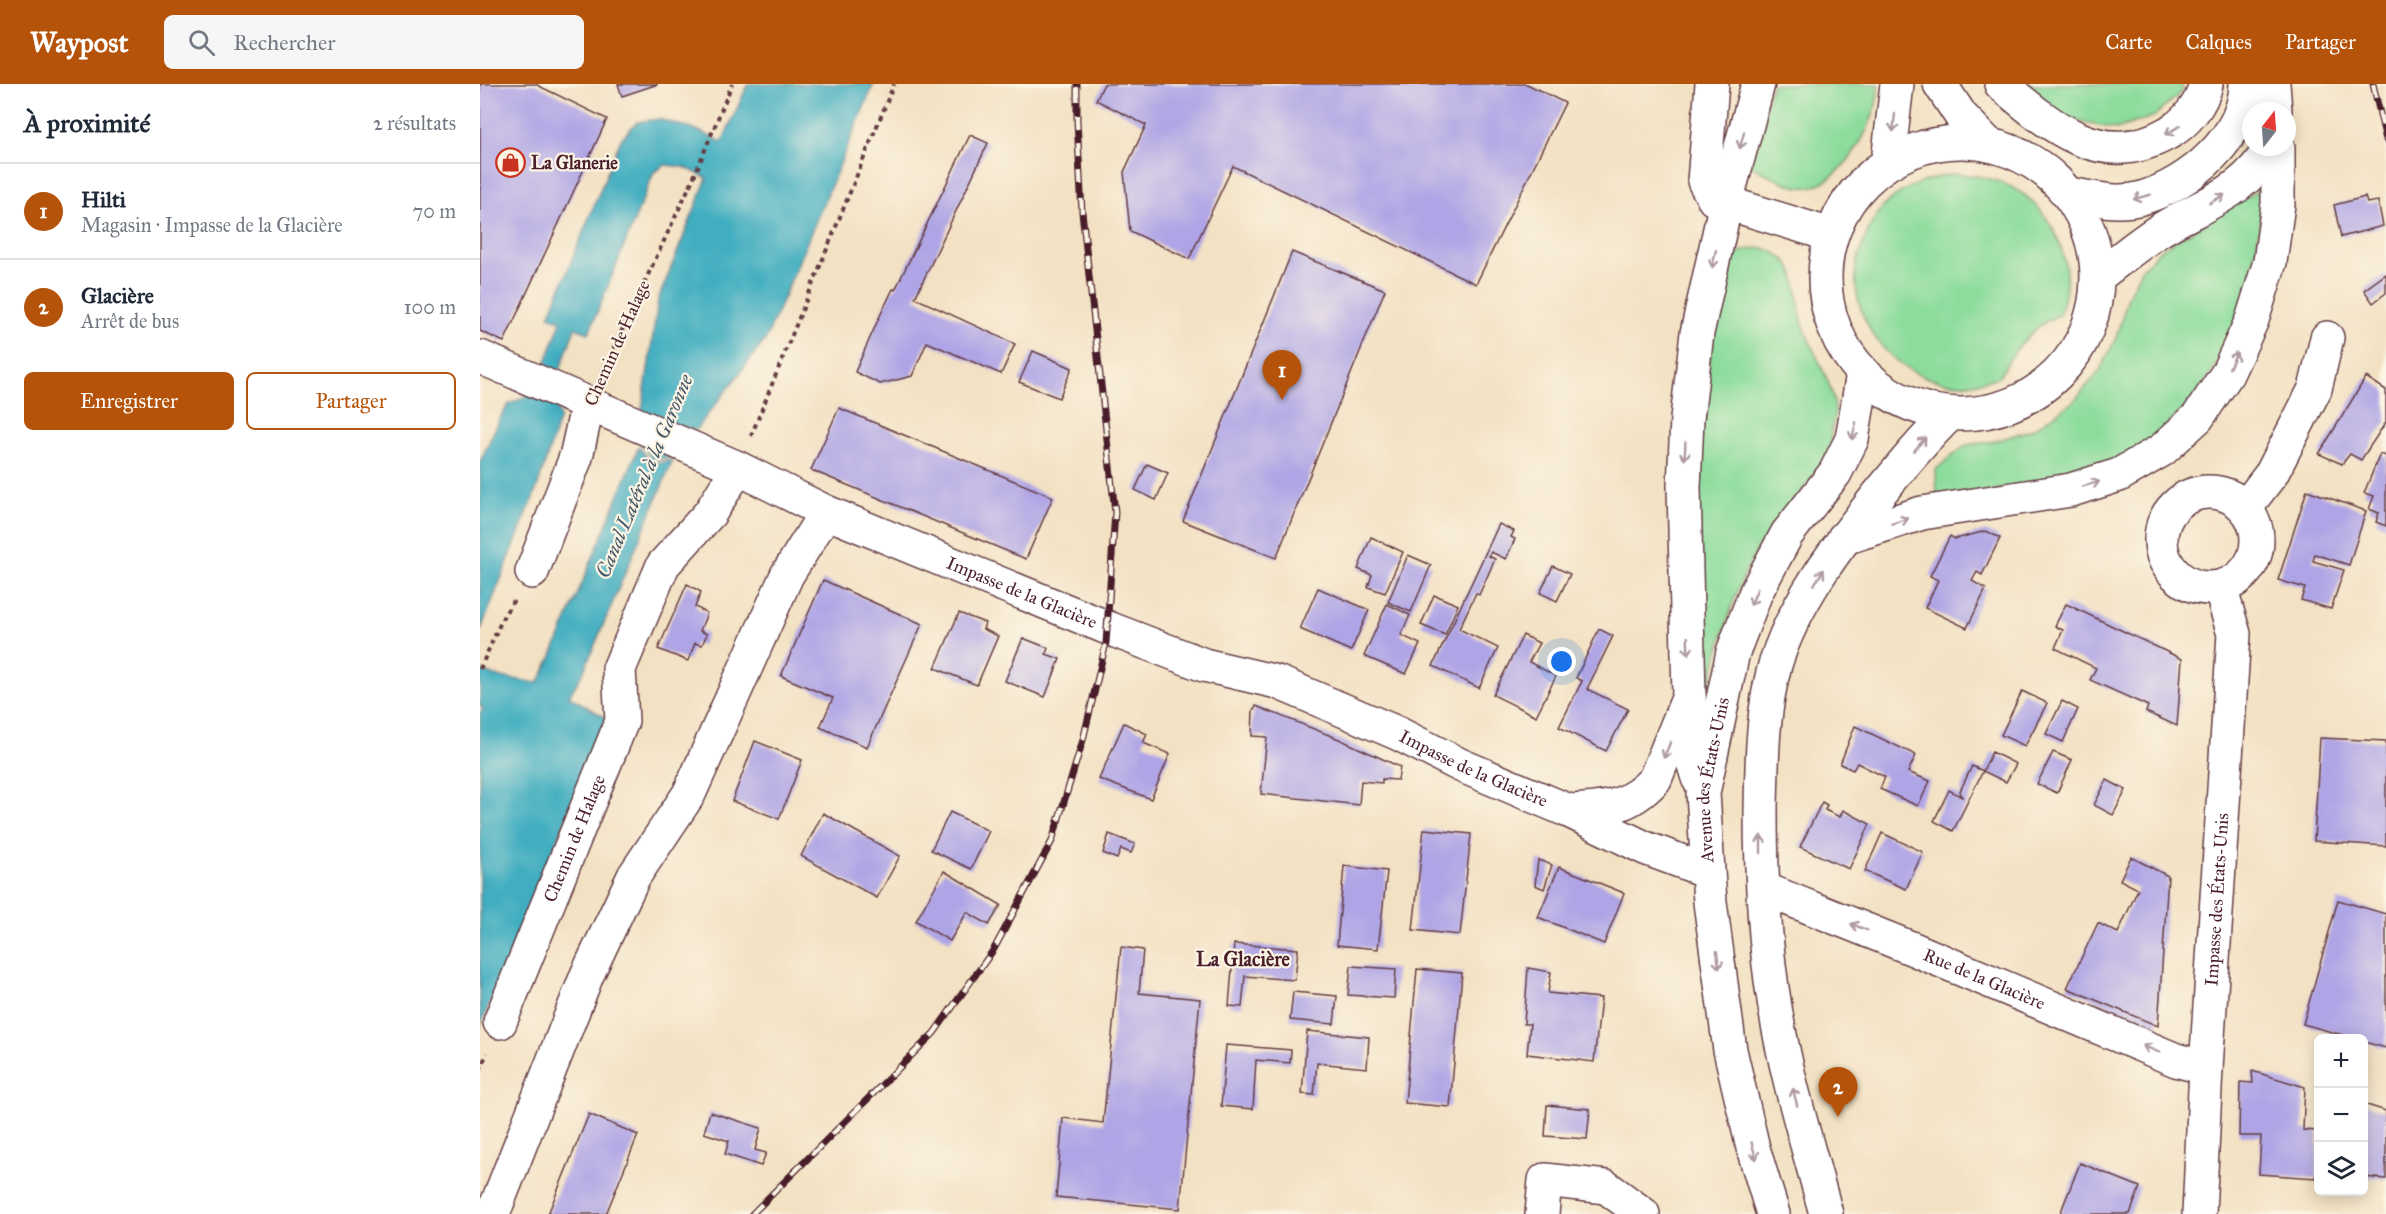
<!DOCTYPE html>
<html lang="fr">
<head>
<meta charset="utf-8">
<style>
	body { margin:0; font-family:"IM FELL Great Primer",serif; background:#f6f6f7; color:#1f2937 }
	.controls { position:absolute; right:18px; bottom:18px; display:grid; overflow:hidden; border-radius:9px; box-shadow:0 3px 15px #0003 }
	.controls button { width:54px; height:54px; display:grid; place-items:center; padding:0; border:0; border-bottom:2px solid #e0e1e3; background:#fff; color:#1f2937; font:30px sans-serif }
	.compass { position:absolute; left:1762px; top:18px; width:54px; height:54px; border-radius:50%; background:#fff; box-shadow:0 3px 15px #0003; rotate:17deg }
	.you { position:absolute; left:1082px; top:578px; width:21px; height:21px; margin:-15px; border:4px solid #fff; border-radius:50%; background:#1a73e8; box-shadow:0 0 0 9px #1a73e833 }
	.badge { display:grid; place-items:center; width:39px; height:39px; border-radius:50%; background:#b45309; color:#fff; font-size:20px; font-weight:700 }
	.pin { position:absolute; translate:-50% -50px; filter:drop-shadow(0 2px 3px #0008) }
	.pin::after { content:''; position:absolute; top:32px; width:21px; height:18px; background:inherit; clip-path:polygon(0 0,100% 0,50% 100%) }
	.list { margin:0; padding:0; list-style:none }
	h2 { display:flex; justify-content:space-between; align-items:center; height:78px; margin:0; padding:0 24px; font-size:26px }
	h2 small { font-size:20px; font-weight:400; color:#747a83 }
	.list li { display:grid; grid-template-columns:39px 1fr auto; gap:18px; align-items:center; box-sizing:border-box; height:96px; padding:0 24px; border-top:2px solid #e0e1e3 }
	.list b { display:block; font-size:22px; white-space:nowrap }
	.list p { margin:0; font-size:20px; white-space:nowrap; color:#747a83 }
	.list em { font-size:20px; font-style:normal; color:#747a83 }
	.actions { display:flex; gap:12px; padding:18px 24px }
	.actions a { flex:1; padding:14px 0; border:2px solid #b45309; border-radius:9px; text-align:center; font-size:21px; color:#b45309 }
	.actions .main { background:#b45309; color:#fff }
	.icon { flex:none; width:33px; height:33px; fill:none; stroke:currentColor; stroke-width:2; stroke-linecap:round; stroke-linejoin:round }
	.map { position:relative; flex:none; width:1906px; height:1130px; overflow:hidden }
	header { display:flex; align-items:center; gap:36px; box-sizing:border-box; height:84px; padding:0 30px; background:#b45309; color:#fff }
	header strong { font-size:28px }
	nav { display:flex; gap:33px; margin-inline-start:auto; font-size:21px }
	.search { width:420px; height:54px; background:#f6f6f7; display:flex; align-items:center; gap:15px; box-sizing:border-box; padding:0 21px; border-radius:9px; color:#747a83; font-size:22px }
	main { display:flex }
	aside { flex:1; background:#fff }
	.map>svg:first-child { display:block }
</style>
</head>
<body>
<header>
<strong>Waypost</strong>
<div class="search"><svg class="icon" aria-label="search" viewBox="0 0 24 24"><circle cx="10" cy="10" r="6"/><path d="M15 15l6 6"/></svg>Rechercher</div>
<nav><a>Carte</a><a>Calques</a><a>Partager</a></nav>
</header>
<main>
<aside>
<h2>À proximité<small>2 résultats</small></h2>
<ul class="list">
<li><span class="badge">1</span><div><b>Hilti</b><p>Magasin · Impasse de la Glacière</p></div><em>70 m</em></li>
<li><span class="badge">2</span><div><b>Glacière</b><p>Arrêt de bus</p></div><em>100 m</em></li>
</ul>
<div class="actions"><a class="main">Enregistrer</a><a>Partager</a></div>
</aside>
<div class="map">
<svg width="1906" height="1130" viewBox="0 0 1906 1130">
	<rect width="100%" height="100%" fill="#fcf5e5"/>
	<filter id="ink" filterUnits="userSpaceOnUse"><feTurbulence type="fractalNoise" baseFrequency=".0167" numOctaves="2"/><feDisplacementMap in="SourceGraphic" scale="12" xChannelSelector="R" yChannelSelector="G"/><feConvolveMatrix kernelMatrix="1 2 1 2 8 2 1 2 1" color-interpolation-filters="sRGB"/></filter>
	<filter id="wash" filterUnits="userSpaceOnUse"><feTurbulence type="fractalNoise" baseFrequency=".008" numOctaves="4" result="noise"/><feDisplacementMap in="SourceGraphic" scale="24" xChannelSelector="R" yChannelSelector="G"/><feGaussianBlur stdDeviation="1.35" result="paint"/><feColorMatrix in="noise" values="0 0 0 0 0 0 0 0 0 0 0 0 0 0 0 0 0 1.4 0 .05"/><feComposite in="paint" operator="in"/></filter>
	<g filter="url(#wash)">
		<rect width="100%" height="100%" fill="#f3e1c3"/>
		<g fill="#8cdc9c" stroke="#6b7e64" stroke-width="1.5">
			<path d="M1292 0H1398C1401 35 1359 110 1319 103 1303 100 1282 87 1268 81Z"/>
			<path d="M1542 0H1703L1701 8 1675 32 1636 45 1590 36Z"/>
			<path d="M1472 90C1495 91 1514 93 1535 105 1576 128 1599 187 1579 231 1552 242 1533 267 1519 293 1508 296 1495 300 1483 300 1420 300 1370 244 1376 182 1377 175 1381 167 1383 160 1388 145 1397 128 1409 117 1427 101 1449 95 1472 90Z"/>
			<path d="M1786 102 1771 194 1750 255 1719 310 1666 361 1631 380 1593 393 1457 417 1456 385 1486 361 1516 357 1553 345 1593 318 1619 288 1636 254 1649 210 1661 186 1680 166Z"/>
			<path d="M1283 164C1323 176 1314 204 1322 237 1331 268 1352 294 1355 326 1355 334 1352 341 1351 349 1350 353 1351 358 1351 362 1349 367 1345 373 1342 378 1324 411 1293 436 1275 469 1251 513 1241 559 1228 606L1224 610 1216 363 1243 189C1254 168 1259 165 1283 164Z"/>
		</g>
		<g fill="#41adc0" stroke="#466676" stroke-width="1.5">
			<path d="M268 0H394L286 255 216 346 201 343 193 373 172 376 161 358 162 326 178 216 227 94 204 83 185 81 174 88 109 249 95 244 70 314 75 318 80 333 57 404 0 548V378L20 334 29 320 55 308 81 237 69 232 141 55 157 38 179 35 217 46 242 58Z"/>
			<path d="M159 362 171 380 193 376 103 589 89 612 128 635 0 943V630L3 623 0 622V586L15 592 58 599 71 574Z"/>
		</g>
		<g id="blocks">
			<g fill="#afa4e5">
				<path d="M0 0H55L127 35 24 258 0 247Z"/>
				<path d="M138 0H178L142 12Z"/>
				<path d="M624 0H1047L1085 19 996 200 753 82 709 175 650 147 644 88 666 41 616 16Z"/>
				<path d="M490 51 508 59 435 214 535 260 521 290 447 258 432 292 400 300 375 288 398 236 413 205 415 206Z"/>
				<path d="M1885 113 1887 119 1898 117 1903 142 1861 153 1854 121Z"/>
				<path d="M812 168 905 206 796 474 703 437Z"/>
				<path d="M1906 190V209L1893 219 1884 206Z"/>
				<path d="M553 267 592 284 579 314 539 298Z"/>
				<path d="M1886 293 1906 306V338L1881 376 1870 370 1862 380 1839 370Z"/>
				<path d="M359 324 573 413 546 475 331 386Z"/>
				<path d="M1900 370 1906 372V442L1896 438 1899 429 1889 425 1894 412 1884 409Z"/>
				<path d="M667 380 688 389 676 416 655 406Z"/>
				<path d="M1827 406 1886 427 1869 481 1835 470 1833 477 1864 486 1851 525 1821 516 1825 504 1798 496Z"/>
				<path d="M1019 440 1034 447 1031 453 1035 455 1026 475 1011 468 1009 472 1015 475 999 511 996 509 979 545 1018 564 999 604 953 582Z"/>
				<path d="M1506 447 1520 454 1502 491 1497 488 1492 497 1506 505 1487 544 1445 524 1458 496 1450 492 1470 452 1475 455Z"/>
				<path d="M891 453 923 468 905 509 888 503 892 491 878 485Z"/>
				<path d="M928 471 951 481 931 528 908 518Z"/>
				<path d="M1073 482 1090 490 1077 517 1060 509Z"/>
				<path d="M343 496 442 540 387 663 340 643 353 614 301 592Z"/>
				<path d="M207 500 221 508 215 523 227 529 220 547 227 550 222 561 215 559 208 577 178 565Z"/>
				<path d="M838 504 889 526 871 567 820 545Z"/>
				<path d="M954 511 978 521 965 551 941 541Z"/>
				<path d="M907 520 930 531 921 551 940 560 926 590 884 572Z"/>
				<path d="M1586 520 1702 575 1697 642 1666 628 1668 622 1610 596 1616 584 1575 564 1583 546 1575 542Z"/>
				<path d="M479 529 505 539 503 545 518 552 497 601 455 584Z"/>
				<path d="M1119 545 1133 552 1107 605 1148 625 1126 667 1079 643 1102 597 1096 594Z"/>
				<path d="M1043 551 1059 559 1049 578 1076 592 1056 632 1013 611Z"/>
				<path d="M543 554 568 564 566 570 580 575 565 613 525 597Z"/>
				<path d="M1542 607 1567 619 1545 662 1521 651Z"/>
				<path d="M1582 617 1598 625 1583 658 1566 650Z"/>
				<path d="M776 622 859 655 920 683 918 696 902 695V699L881 697 879 721 781 710 787 653 772 652 773 626Z"/>
				<path d="M644 639 667 650 663 659 690 670 671 715 619 695Z"/>
				<path d="M1375 642 1436 671 1428 688 1450 697 1438 722 1400 705 1405 693 1377 679 1373 686 1360 680Z"/>
				<path d="M1840 654 1906 657V762L1834 757Z"/>
				<path d="M275 657 322 676 299 735 252 717Z"/>
				<path d="M1512 668 1536 680 1526 698 1503 687 1473 747 1454 737 1469 706 1482 713 1480 707 1492 682 1503 687Z"/>
				<path d="M1573 668 1592 676 1577 709 1557 700Z"/>
				<path d="M1627 696 1646 706 1633 731 1614 721Z"/>
				<path d="M1342 718 1347 721 1345 726 1360 733 1363 726 1390 740 1369 785 1320 763Z"/>
				<path d="M470 728 509 747 491 785 451 766Z"/>
				<path d="M343 729 420 772 397 814 321 772Z"/>
				<path d="M944 745 991 750 980 851 933 846Z"/>
				<path d="M1402 749 1443 768 1426 805 1385 787Z"/>
				<path d="M629 750 655 760 651 769 641 765 637 775 623 769Z"/>
				<path d="M1651 773 1688 792 1678 942 1587 904 1618 839 1638 849 1658 805 1640 796Z"/>
				<path d="M1058 776 1072 781 1064 805 1055 801Z"/>
				<path d="M864 782 907 787 898 865 857 861Z"/>
				<path d="M1079 783 1144 809 1124 860 1058 833Z"/>
				<path d="M464 787 521 821 509 841 487 828 470 857 436 837Z"/>
				<path d="M1858 816 1906 830V964L1884 958V954H1873L1823 940Z"/>
				<path d="M754 860 818 865 815 896 765 892 762 923 749 922Z"/>
				<path d="M641 863 663 866 659 909 720 915 700 1125 576 1113 583 1034 623 1039Z"/>
				<path d="M871 882 916 885 914 914 868 911Z"/>
				<path d="M1048 884 1071 888 1068 909 1121 914 1114 978 1047 970 1050 940H1044Z"/>
				<path d="M937 885 982 889 970 1023 925 1019Z"/>
				<path d="M813 908 857 912 854 940 810 936Z"/>
				<path d="M827 947 889 953 887 984 837 979 834 1011 822 1010Z"/>
				<path d="M746 961 811 966 810 979 776 976 773 1025 741 1022Z"/>
				<path d="M1772 987 1825 1003 1823 1046 1838 1047V1089H1836V1094L1779 1090 1781 1052H1759L1760 998 1773 999Z"/>
				<path d="M1884 1020 1906 1027V1095L1884 1093Z"/>
				<path d="M1067 1021 1110 1025 1107 1055 1065 1052Z"/>
				<path d="M230 1028 281 1044 275 1066 286 1069 281 1082 245 1070 249 1057 224 1049Z"/>
				<path d="M109 1030 158 1051 126 1130H68Z"/>
				<path d="M1600 1079 1660 1103 1650 1130H1580Z"/>
			</g>
		</g>
	</g>
	<g filter="url(#ink)">
		<use href="#blocks" fill-opacity="0" stroke="#633c42" stroke-width="1.5"/>
		<g fill="none" stroke-linecap="round" stroke-linejoin="round">
			<defs>
				<g id="minor">
					<path d="M1232 0 1224 97 1234 115 1351 151"/>
					<path id="s1" d="M0 273 258 384 346 428 628 544 724 581 797 598 917 649 980 681 1089 727 1165 764 1227 787"/>
					<circle cx="1729" cy="456" r="48"/>
					<path d="M1765 424 1792 389 1835 305 1847 254"/>
					<path d="M52 488 96 373 108 319"/>
					<path d="M1089 727C1126 725 1149 724 1175 695L1209 612"/>
					<path id="s2" d="M1284 805 1431 864 1696 976 1726 984"/>
					<path id="s3" d="M20 938 142 637 139 585 183 481 230 429 258 384"/>
					<path d="M13 1130 107 891 154 792 209 710 307 491 346 428"/>
					<path d="M1062 1130 1065 1096 1126 1103 1163 1130"/>
					<path id="s4" d="M1719 1130 1726 984 1754 550 1740 503"/>
				</g>
				<g id="major">
					<path d="M1460 0 1481 32 1509 61"/>
					<path d="M1521 0C1570 42 1622 87 1688 49 1705 40 1722 20 1726 0"/>
					<path d="M1793 0 1795 27"/>
					<circle cx="1481" cy="194" r="136"/>
					<path d="M1408 78 1417 0"/>
					<path d="M1589 110C1613 114 1638 121 1662 114 1710 100 1765 53 1766 0"/>
					<path d="M1618 192C1637 178 1657 161 1677 148 1719 121 1766 110 1790 63"/>
					<path d="M1364 454 1442 429 1591 406 1639 391 1682 366 1718 333 1747 290 1772 236 1790 178 1798 120V63"/>
					<path d="M1218 694 1213 678 1209 612 1204 403 1207 335 1217 249 1246 118 1278 0"/>
					<path id="s5" d="M1293 1130 1273 1064 1250 966 1230 818 1223 709 1253 568 1276 508 1307 450 1355 389 1372 355 1383 289"/>
					<path d="M1346 1130C1328 1062 1306 993 1295 923 1284 858 1281 791 1281 725 1282 677 1282 627 1295 581 1314 518 1358 462 1398 411 1421 383 1444 355 1470 330"/>
				</g>
			</defs>
			<use href="#minor" stroke="#633c42" stroke-width="36"/>
			<use href="#major" stroke="#633c42" stroke-width="36"/>
			<g stroke="#633c42" stroke-width="4" stroke-dasharray="4.5 4.5" stroke-linecap="butt">
				<path d="M122 289 213 95 252 0"/>
				<path d="M271 352 414 0"/>
				<path d="M0 585 24 531 34 516"/>
				<path d="M0 986 7 969"/>
			</g>
			<use href="#minor" stroke="#fff" stroke-width="33"/>
			<use href="#major" stroke="#fff" stroke-width="33"/>
			<defs>
				<g id="rail">
					<path d="M1893 0 1906 56"/>
					<path d="M272 1130 454 949 514 865 572 757 603 656 626 559 635 428 602 128 597 37V0"/>
				</g>
			</defs>
			<use href="#rail" stroke="#4a1f2b" stroke-width="7"/>
			<use href="#rail" stroke="#fcf5e5" stroke-width="4.5" stroke-dasharray="14" stroke-linecap="butt"/>
		</g>
		<defs><path id="oneway-shaft" d="M-6 0H5M1.5-3L5.5 0L1.5 3" fill="none" stroke-width="1.6" stroke-linecap="round" stroke-linejoin="round" transform="scale(1.5)"/></defs>
		<g stroke="#ae9aa0">
			<use href="#oneway-shaft" transform="translate(1414 39) rotate(96)"/>
			<use href="#oneway-shaft" transform="translate(1693 46) rotate(149)"/>
			<use href="#oneway-shaft" transform="translate(1262 56) rotate(105)"/>
			<use href="#oneway-shaft" transform="translate(1662 113) rotate(165)"/>
			<use href="#oneway-shaft" transform="translate(1737 115) rotate(-29)"/>
			<use href="#oneway-shaft" transform="translate(1234 175) rotate(102)"/>
			<use href="#oneway-shaft" transform="translate(1753 276) rotate(-65)"/>
			<use href="#oneway-shaft" transform="translate(1374 347) rotate(103)"/>
			<use href="#oneway-shaft" transform="translate(1440 360) rotate(-50)"/>
			<use href="#oneway-shaft" transform="translate(1205 367) rotate(93)"/>
			<use href="#oneway-shaft" transform="translate(1611 400) rotate(-17)"/>
			<use href="#oneway-shaft" transform="translate(1420 437) rotate(-18)"/>
			<use href="#oneway-shaft" transform="translate(1339 493) rotate(-57)"/>
			<use href="#oneway-shaft" transform="translate(1274 513) rotate(112)"/>
			<use href="#oneway-shaft" transform="translate(1208 562) rotate(88)"/>
			<use href="#oneway-shaft" transform="translate(1187 666) rotate(113)"/>
			<use href="#oneway-shaft" transform="translate(1281 760) rotate(-90)"/>
			<use href="#oneway-shaft" transform="translate(1379 843) rotate(-158)"/>
			<use href="#oneway-shaft" transform="translate(1238 876) rotate(82)"/>
			<use href="#oneway-shaft" transform="translate(1671 965) rotate(-157)"/>
			<use href="#oneway-shaft" transform="translate(1315 1013) rotate(-104)"/>
			<use href="#oneway-shaft" transform="translate(1274 1067) rotate(74)"/>
		</g>
	</g>
	<defs>
		<symbol id="shop-ring" viewBox="-11 -11 22 22"><circle r="9.5" fill="#fcf5e5" stroke="#c8321e" stroke-width="1.5"/><path d="M-5-2.5h2.3a2.7 3.5 0 0 1 5.4 0H5L5.5 6h-11ZM-1.5-2.5h3a1.5 2.3 0 0 0-3 0Z" fill="#c8321e"/></symbol>
	</defs>
	<g fill-rule="evenodd">
		<use href="#shop-ring" x="14" y="62" width="33" height="33"/>
	</g>
	<g text-anchor="middle" stroke-width="4.5" stroke-linejoin="round" paint-order="stroke">
		<g font-size="18" font-weight="bold" fill="#4a1f2b" stroke="#fcf5e5" text-anchor="start">
			<text x="51" y="85">La Glanerie</text>
		</g>
		<g font-size="18" fill="#4a1f2b" stroke="#fcf5e5">
			<text transform="translate(137 259) rotate(-66)" y="6">Chemin de Halage</text>
			<text dy="6" stroke="none"><textPath href="#s1" startOffset="591">Impasse de la Glacière</textPath></text>
			<text dy="6" stroke="none"><textPath href="#s1" startOffset="1077">Impasse de la Glacière</textPath></text>
			<text dy="6" stroke="none"><textPath href="#s5" startOffset="442">Avenue des États-Unis</textPath></text>
			<text dy="6" stroke="none"><textPath href="#s3" startOffset="198">Chemin de Halage</textPath></text>
			<text dy="6" stroke="none"><textPath href="#s4" startOffset="315">Impasse des États-Unis</textPath></text>
			<text dy="6" stroke="none"><textPath href="#s2" startOffset="238">Rue de la Glacière</textPath></text>
		</g>
		<g font-size="20" font-style="italic" fill="#465867" stroke="#fcf5e5">
			<text transform="translate(164 392) rotate(-67)" y="7">Canal Latéral à la Garonne</text>
		</g>
		<g font-size="20" font-weight="bold" fill="#4a1f2b" stroke="#fcf5e5">
			<text x="763" y="882">La Glacière</text>
		</g>
	</g>
</svg>
<div class="controls">
<button>+</button>
<button>−</button>
<button><svg class="icon" aria-label="layers" viewBox="0 0 24 24"><path d="M12 4l9 5-9 5-9-5zM3 14l9 5 9-5"/></svg></button>
</div>
<svg class="compass" viewBox="-18 -18 36 36"><path d="M0-13l5 13h-10z" fill="#e53935"/><path d="M0 13l5-13h-10z" fill="#747a83"/></svg>
<div class="you"></div>
<div class="pin badge" style="left:802px;top:316px">1</div>
<div class="pin badge" style="left:1358px;top:1033px">2</div>
</div>
</main>
</body>
</html>
